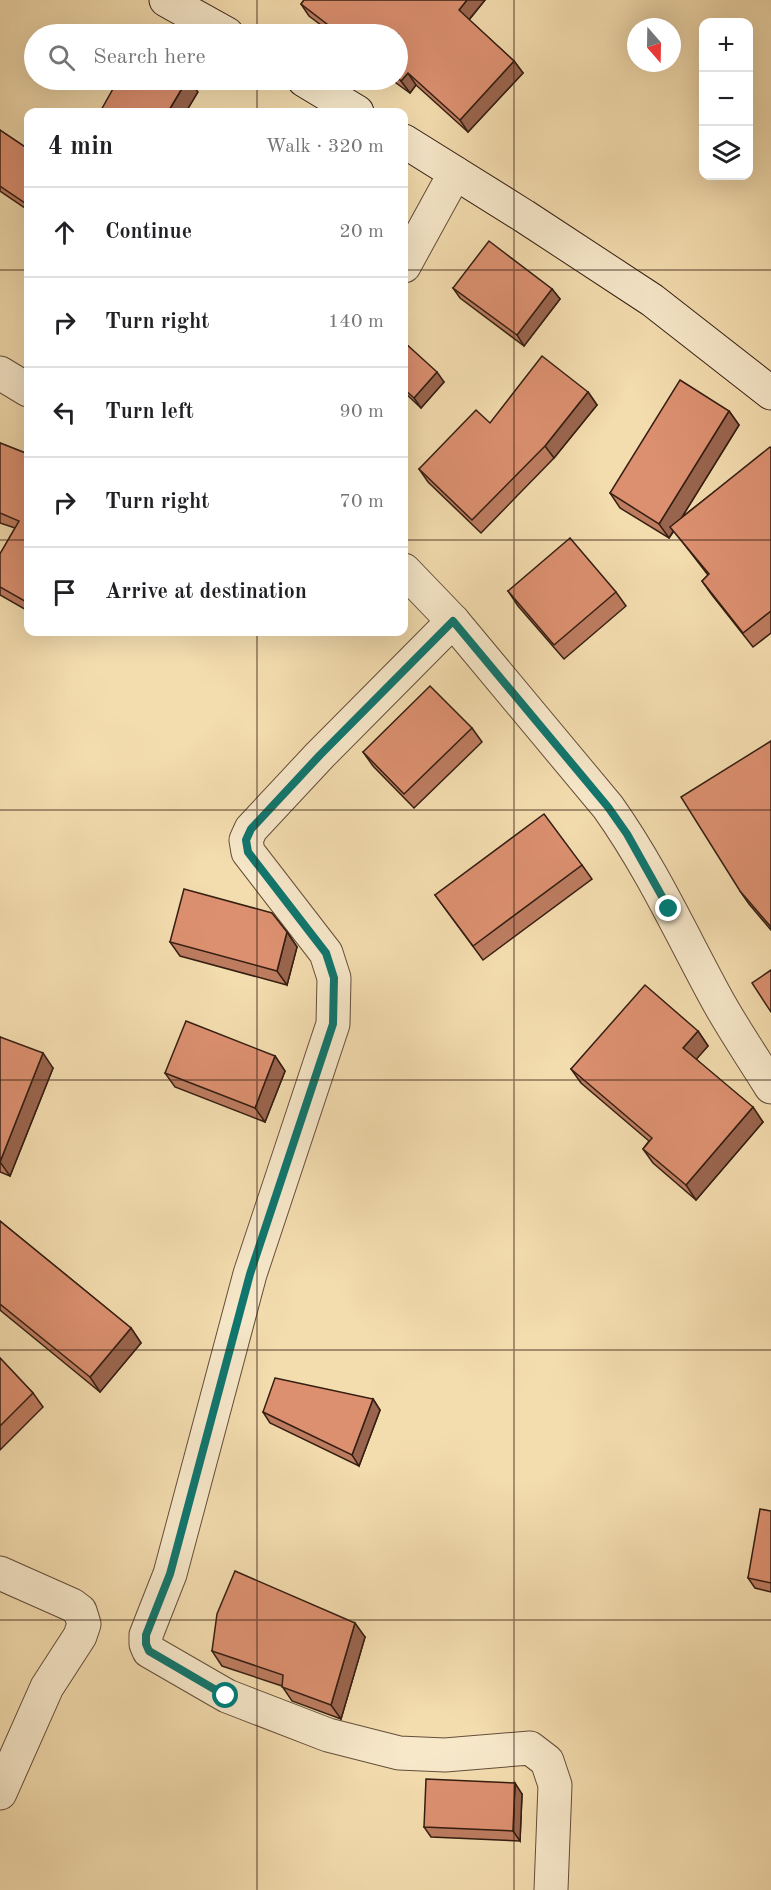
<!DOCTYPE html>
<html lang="en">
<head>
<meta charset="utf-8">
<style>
	body { margin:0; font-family:"Old Standard TT",serif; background:#f2f2f2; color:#202124 }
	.controls { position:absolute; right:18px; top:18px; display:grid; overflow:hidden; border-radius:12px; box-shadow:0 6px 24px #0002 }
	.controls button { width:54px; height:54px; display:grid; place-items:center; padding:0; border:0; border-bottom:2px solid #e0e0e0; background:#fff; color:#202124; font:30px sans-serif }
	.compass { position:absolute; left:627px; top:18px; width:54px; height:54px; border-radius:50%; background:#fff; box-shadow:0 6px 24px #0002; rotate:160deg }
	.stop { position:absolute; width:18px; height:18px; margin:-14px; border:4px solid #0f766e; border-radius:50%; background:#fff }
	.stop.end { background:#0f766e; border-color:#fff; box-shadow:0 2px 6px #0008 }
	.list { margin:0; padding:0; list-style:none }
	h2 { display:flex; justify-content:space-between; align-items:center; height:78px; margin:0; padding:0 24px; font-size:26px }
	h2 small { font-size:20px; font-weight:400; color:#757577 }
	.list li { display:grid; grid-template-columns:39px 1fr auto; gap:18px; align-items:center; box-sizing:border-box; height:90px; padding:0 24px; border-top:2px solid #e0e0e0 }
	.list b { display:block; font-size:22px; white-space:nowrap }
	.list em { font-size:20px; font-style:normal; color:#757577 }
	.icon { flex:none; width:33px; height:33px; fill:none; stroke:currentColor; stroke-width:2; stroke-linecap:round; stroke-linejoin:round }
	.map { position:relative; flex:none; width:771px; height:1890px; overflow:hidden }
	.search { position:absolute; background:#fff; box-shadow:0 6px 24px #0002; left:24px; top:24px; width:384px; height:66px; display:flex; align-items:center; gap:15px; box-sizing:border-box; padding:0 21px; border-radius:33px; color:#757577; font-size:22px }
	.panel { position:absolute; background:#fff; box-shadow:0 6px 24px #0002; left:24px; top:108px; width:384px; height:528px; border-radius:12px }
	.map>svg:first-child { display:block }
</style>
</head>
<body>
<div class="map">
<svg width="771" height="1890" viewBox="0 0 771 1890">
	<rect width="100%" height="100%" fill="#f3dcae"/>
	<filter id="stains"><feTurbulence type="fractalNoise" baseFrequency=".00333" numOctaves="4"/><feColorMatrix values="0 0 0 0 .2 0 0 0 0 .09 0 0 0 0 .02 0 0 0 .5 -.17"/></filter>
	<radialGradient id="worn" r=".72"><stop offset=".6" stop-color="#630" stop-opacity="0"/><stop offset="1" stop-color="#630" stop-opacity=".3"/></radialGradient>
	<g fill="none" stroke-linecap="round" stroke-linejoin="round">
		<defs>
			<g id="street">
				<path d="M404 266 455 173"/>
				<path d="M0 373 28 390"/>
				<path d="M404 570 453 621 608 807C650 866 680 931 714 994 731 1026 752 1056 771 1087"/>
				<path d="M453 621 320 755 251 829 246 840 248 852 326 953 334 978 333 1024 250 1274 170 1574 146 1635V1644L149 1651 227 1696 328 1735 399 1753 445 1755 530 1748 547 1761 555 1785 551 1890"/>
				<path d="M0 1573 72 1605 80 1611 84 1624 80 1636 47 1687 0 1793"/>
			</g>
			<g id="secondary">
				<path d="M166 0 227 34"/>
				<path d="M304 80 357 112"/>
				<path d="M404 141 524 216 652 300 771 393"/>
			</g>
		</defs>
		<use href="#street" stroke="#644e39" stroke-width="35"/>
		<use href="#secondary" stroke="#351e12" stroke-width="35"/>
		<use href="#street" stroke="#f7e8ca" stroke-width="33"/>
		<use href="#secondary" stroke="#f7e8ca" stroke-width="33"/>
	</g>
	<g fill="#bd7c60" stroke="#351e12" stroke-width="1.5">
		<path d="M304 0H485L469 20 514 61 523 73 468 132 416 85 410 93 392 80H398V34H333L309 16 301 4Z"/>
		<path d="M0 130 28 149V210L0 191Z"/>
		<path d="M453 288 552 289 560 299 524 346 460 298Z"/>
		<path d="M404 342 444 382 421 408 404 392Z"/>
		<path d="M588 392 597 405 554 458 481 533 428 482 419 469 490 423Z"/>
		<path d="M729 411 739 425 682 517 771 448V633L753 647 712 595 702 581 708 575 674 531 669 538 620 508 610 493Z"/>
		<path d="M0 443 28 454V611L0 595V554L15 528 0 523Z"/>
		<path d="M508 591 616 592 626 606 564 659 518 606Z"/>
		<path d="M472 728 482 742 414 808 373 766 363 752Z"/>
		<path d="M771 741V930L749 904 740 891Z"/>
		<path d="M582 865 592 879 483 960 435 895Z"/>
		<path d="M287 932 297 947 287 985 180 956 170 942Z"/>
		<path d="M698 1031 708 1046 696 1059 763 1122 696 1200 653 1163 643 1149 649 1141 581 1083 571 1069Z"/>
		<path d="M0 1037 53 1068 10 1176 0 1172Z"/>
		<path d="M275 1056 285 1071 265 1122 175 1087 165 1073Z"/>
		<path d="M0 1221 131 1328 141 1343 100 1392 0 1310Z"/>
		<path d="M0 1358 33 1393 43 1407 0 1450Z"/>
		<path d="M373 1399 380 1410 359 1466 270 1423 263 1412Z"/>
		<path d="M771 1511V1592L755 1588 748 1578Z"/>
		<path d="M365 1637 341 1719 292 1701 282 1686 222 1666 212 1651Z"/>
		<path d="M522 1794 520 1841 431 1837 424 1827Z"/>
	</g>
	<g fill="#9a654e" stroke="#351e12" stroke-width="1.5">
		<path d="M467 0H485L467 22 459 10Z"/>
		<path d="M514 61 523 73 468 132 460 120Z"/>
		<path d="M408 73 416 85 410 93 401 81Z"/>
		<path d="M187 80H189L198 92 186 112H168Z"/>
		<path d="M552 289 560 299 524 346 517 335Z"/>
		<path d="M437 372 444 382 421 408 414 398Z"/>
		<path d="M588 392 597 405 554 458 545 446Z"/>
		<path d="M729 411 739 425 669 538 659 524Z"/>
		<path d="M287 932 297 947 287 985 277 971Z"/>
		<path d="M698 1031 708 1046 693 1063 683 1048Z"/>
		<path d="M43 1053 53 1068 10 1176 0 1162Z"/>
		<path d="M275 1056 285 1071 265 1122 255 1108Z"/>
		<path d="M753 1107 763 1122 696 1200 686 1185Z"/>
		<path d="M131 1328 141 1343 100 1392 90 1377Z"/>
		<path d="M373 1399 380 1410 359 1466 352 1455Z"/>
		<path d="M355 1623 365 1637 341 1719 331 1705Z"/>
		<path d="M515 1783 522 1794 520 1841 513 1831Z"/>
	</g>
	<g fill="#dc9070" stroke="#351e12" stroke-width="1.5">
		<path d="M304 0H467L459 10 514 61 460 120 408 73 401 81 398 78V34H340L301 4Z"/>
		<path d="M118 80H187L168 112H100Z"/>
		<path d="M0 130 28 149V205L0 186Z"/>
		<path d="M489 241 552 289 517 335 453 288Z"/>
		<path d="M404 342 437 372 414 398 404 389Z"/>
		<path d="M542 356 588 392 545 446 472 520 419 469 476 410 490 423Z"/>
		<path d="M680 380 729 411 659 524 610 493Z"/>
		<path d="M0 443 28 454 27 457 28 458V603L0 587V554L19 521 0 513Z"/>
		<path d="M770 447 771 448V611L743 633 702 581 709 574 670 527Z"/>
		<path d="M570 538 616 592 554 645 508 591Z"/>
		<path d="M430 686 472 728 404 794 363 752Z"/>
		<path d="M771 741V927L740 891 681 797Z"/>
		<path d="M544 814 582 865 473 946 435 895Z"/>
		<path d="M184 889 272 913 287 932 277 971 170 942Z"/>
		<path d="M771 970V1012L752 983Z"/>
		<path d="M645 985 698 1031 683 1048 753 1107 686 1185 643 1149 652 1138 571 1069Z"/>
		<path d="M186 1021 275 1056 255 1108 165 1073Z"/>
		<path d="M0 1037 43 1053 0 1162Z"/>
		<path d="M0 1221 131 1328 90 1377 0 1304Z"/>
		<path d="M0 1358 33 1393 0 1426Z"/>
		<path d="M275 1378 373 1399 352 1455 263 1412Z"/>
		<path d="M760 1509 771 1511V1583L748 1578Z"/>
		<path d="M235 1571 355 1623 331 1705 282 1687 283 1675 212 1651 217 1614Z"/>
		<path d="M426 1779 515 1783 513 1831 424 1827Z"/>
	</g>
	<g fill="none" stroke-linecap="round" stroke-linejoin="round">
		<path stroke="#0f766e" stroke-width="8" d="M226 1696 149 1651 146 1644V1635L170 1574 250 1274 333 1024 334 978 326 953 248 852 246 840 251 829 320 755 453 621 608 807 627 834 669 909"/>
	</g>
	<path fill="none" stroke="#351e12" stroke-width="1.5" stroke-opacity="0.55" d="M257 0V34M514 0V1890M257 80V112M0 270H28M404 270H771M0 540H28M404 540H771M257 632V1890M0 810H771M0 1080H771M0 1350H771M0 1620H771"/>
	<rect width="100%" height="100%" filter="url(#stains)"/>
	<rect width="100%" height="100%" fill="url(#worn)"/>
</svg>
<div class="controls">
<button>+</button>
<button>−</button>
<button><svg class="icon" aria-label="layers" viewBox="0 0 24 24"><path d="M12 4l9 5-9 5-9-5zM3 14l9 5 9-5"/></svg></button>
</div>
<svg class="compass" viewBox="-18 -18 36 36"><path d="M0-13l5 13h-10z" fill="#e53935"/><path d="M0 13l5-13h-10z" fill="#757577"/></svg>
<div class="stop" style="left:226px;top:1696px"></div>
<div class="stop end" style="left:669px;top:909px"></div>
<div class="search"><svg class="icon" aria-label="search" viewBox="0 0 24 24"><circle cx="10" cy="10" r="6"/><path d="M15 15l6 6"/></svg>Search here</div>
<section class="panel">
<h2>4 min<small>Walk · 320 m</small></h2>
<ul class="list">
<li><svg class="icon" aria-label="ahead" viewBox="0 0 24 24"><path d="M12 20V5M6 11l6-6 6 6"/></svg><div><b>Continue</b></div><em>20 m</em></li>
<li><svg class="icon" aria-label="right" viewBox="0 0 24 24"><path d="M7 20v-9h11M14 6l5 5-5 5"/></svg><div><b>Turn right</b></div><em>140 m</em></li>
<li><svg class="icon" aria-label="left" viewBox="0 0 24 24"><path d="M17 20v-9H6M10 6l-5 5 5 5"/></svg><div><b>Turn left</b></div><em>90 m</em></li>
<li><svg class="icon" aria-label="right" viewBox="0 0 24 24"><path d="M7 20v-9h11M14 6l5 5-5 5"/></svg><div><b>Turn right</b></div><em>70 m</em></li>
<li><svg class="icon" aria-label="arrive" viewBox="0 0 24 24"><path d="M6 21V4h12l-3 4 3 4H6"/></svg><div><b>Arrive at destination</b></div></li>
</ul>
</section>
</div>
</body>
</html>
